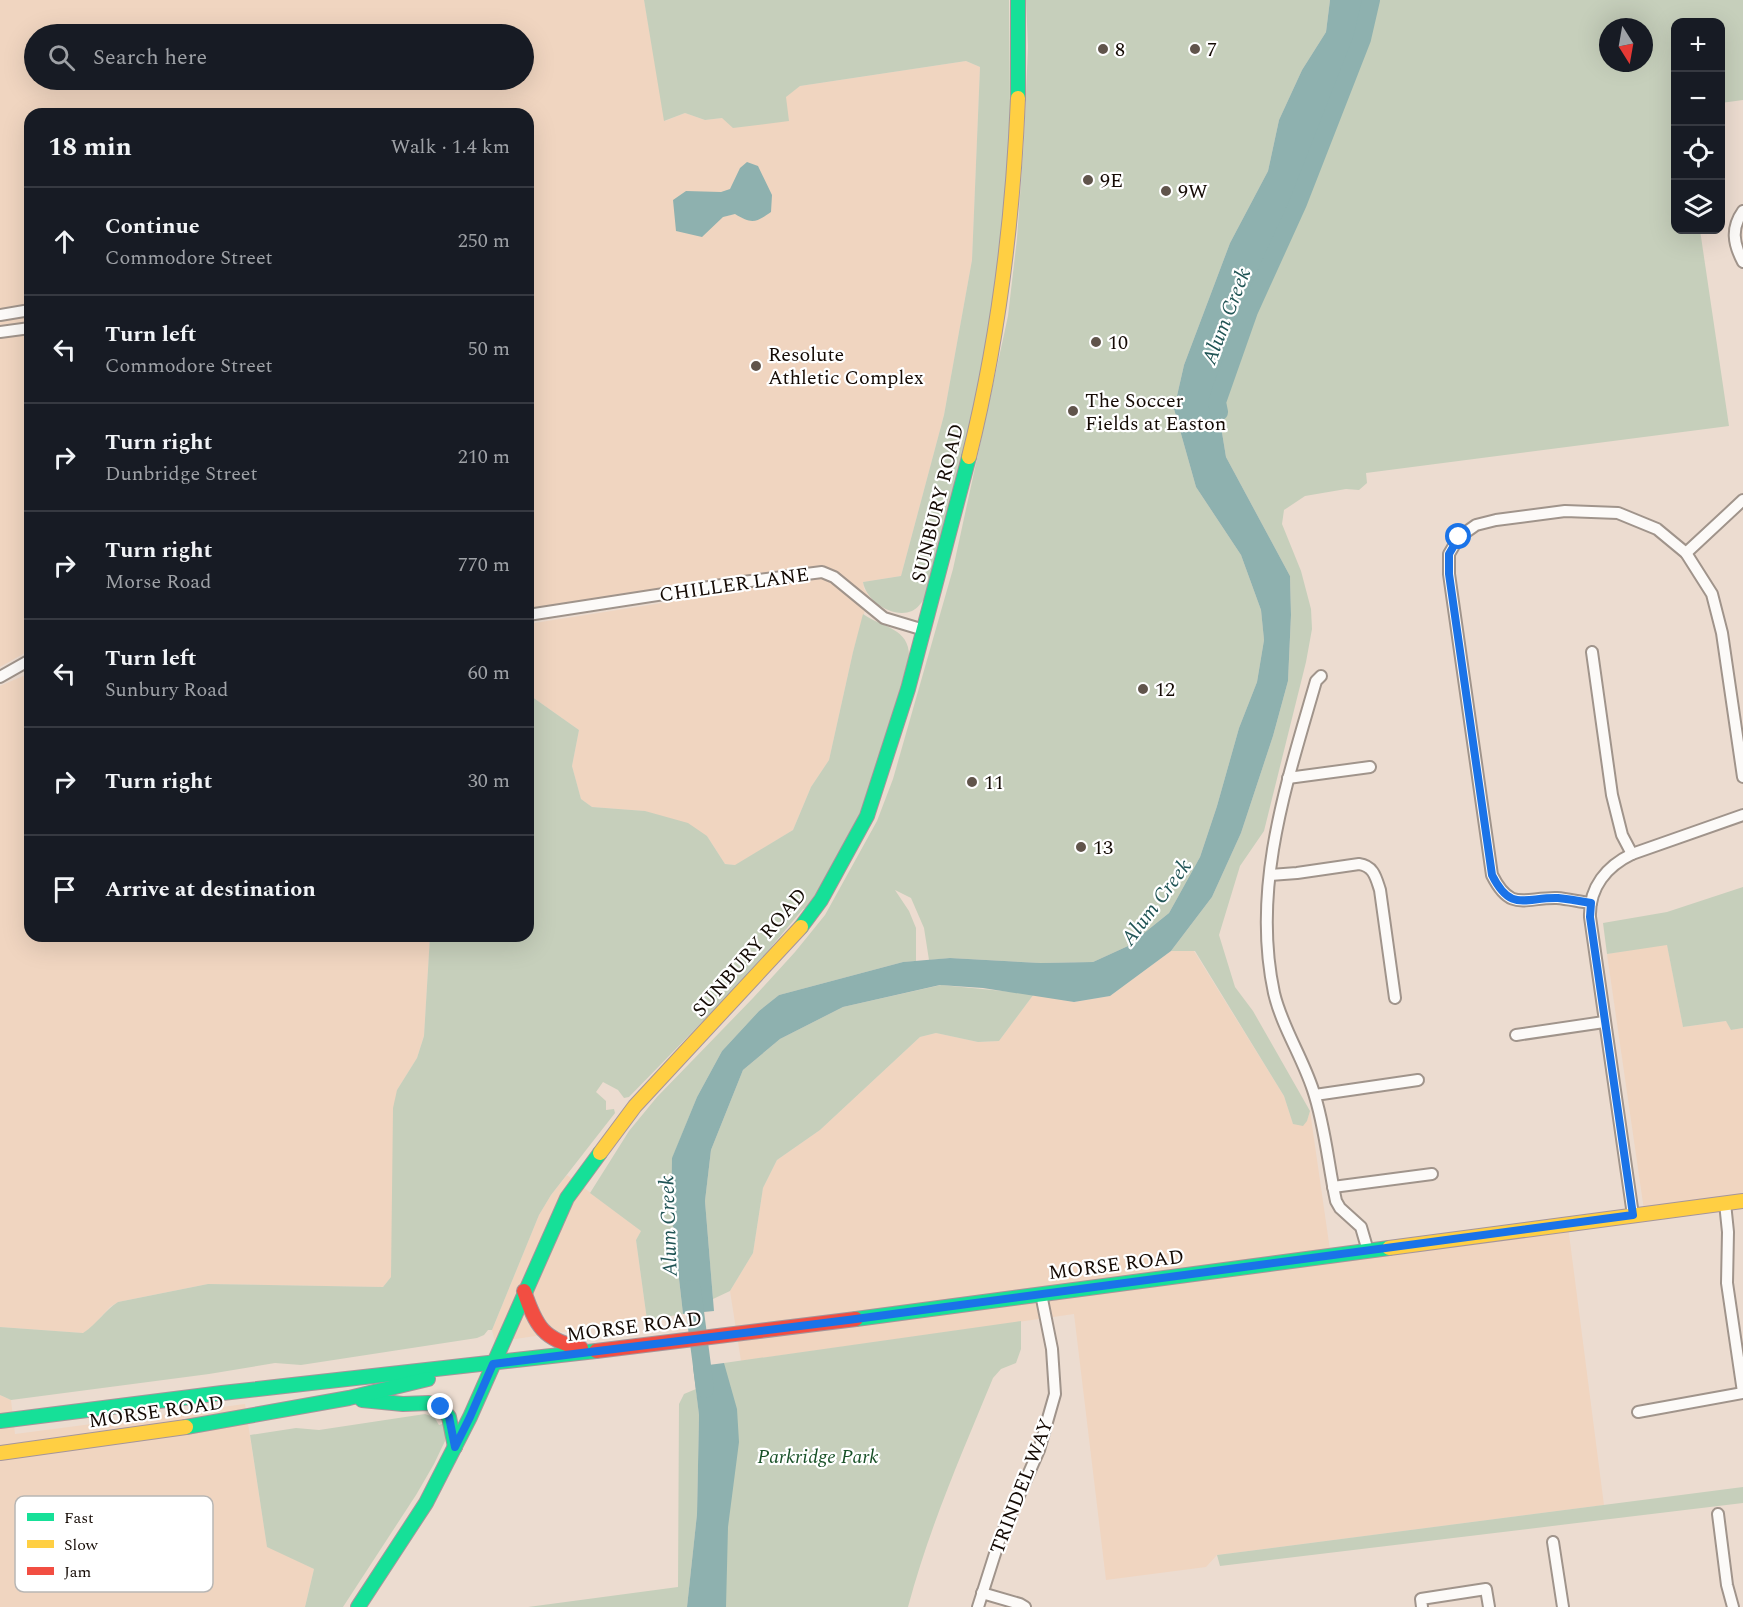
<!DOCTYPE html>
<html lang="en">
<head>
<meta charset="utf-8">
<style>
	body { margin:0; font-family:Spectral,serif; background:#242831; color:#f1f3f6 }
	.controls { position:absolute; right:18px; top:18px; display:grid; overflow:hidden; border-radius:12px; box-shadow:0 6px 24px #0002 }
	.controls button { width:54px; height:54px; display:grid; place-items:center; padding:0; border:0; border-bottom:2px solid #363941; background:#171b24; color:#f1f3f6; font:30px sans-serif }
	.compass { position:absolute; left:1599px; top:18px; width:54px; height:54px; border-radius:50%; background:#171b24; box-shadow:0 6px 24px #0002; rotate:169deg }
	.stop { position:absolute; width:18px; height:18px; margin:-14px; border:4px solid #1a73e8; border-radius:50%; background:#fff }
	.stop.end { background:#1a73e8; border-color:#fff; box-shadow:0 2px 6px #0008 }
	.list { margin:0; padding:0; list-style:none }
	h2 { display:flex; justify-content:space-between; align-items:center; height:78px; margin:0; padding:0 24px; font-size:26px }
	h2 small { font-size:20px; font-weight:400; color:#9ea1a6 }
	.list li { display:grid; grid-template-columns:39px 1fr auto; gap:18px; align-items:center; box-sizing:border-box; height:108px; padding:0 24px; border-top:2px solid #363941 }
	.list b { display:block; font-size:22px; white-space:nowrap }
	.list p { margin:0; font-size:20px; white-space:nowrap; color:#9ea1a6 }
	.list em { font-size:20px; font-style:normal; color:#9ea1a6 }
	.icon { flex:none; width:33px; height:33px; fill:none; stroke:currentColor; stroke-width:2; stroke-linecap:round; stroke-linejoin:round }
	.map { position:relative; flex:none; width:1743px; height:1607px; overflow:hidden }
	.search { position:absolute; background:#171b24; box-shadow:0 6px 24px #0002; left:24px; top:24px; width:510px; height:66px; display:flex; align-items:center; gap:15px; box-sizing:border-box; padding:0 21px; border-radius:33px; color:#9ea1a6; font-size:22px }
	.panel { position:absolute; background:#171b24; box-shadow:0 6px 24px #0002; left:24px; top:108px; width:510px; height:834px; border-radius:18px }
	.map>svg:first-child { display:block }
</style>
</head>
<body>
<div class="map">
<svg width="1743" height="1607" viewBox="0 0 1743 1607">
	<rect width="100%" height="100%" fill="#ecdcd0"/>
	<g fill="#f0d5c0" fill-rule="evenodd">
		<path d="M0 0H644L665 121 685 113 705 120 722 118 786 96 800 86 966 61 980 67 972 260 944 415 901 576 863 582 864 589 869 596 853 652 829 760 811 787 793 830 736 865 725 864 707 836 645 811 592 807 581 799 572 766 579 730 528 694V624L675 601 672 587 528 609V114H30V650L0 667ZM34 34H524V80H34Z"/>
		<path d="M30 673V936H430L424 1036 417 1058 397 1090 391 1277 383 1287 208 1284 118 1302 110 1307 91 1328 83 1333 0 1327V686Z"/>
		<path d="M1667 944 1683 1027 1727 1021 1731 1030 1743 1028V1204L1645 1217 1607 954Z"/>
		<path d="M1171 951H1194L1284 1096 1293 1124 1307 1121 1310 1111 1331 1257 1568 1226 1604 1505 1217 1555 1206 1567 1106 1580 1074 1314 741 1361 730 1291 753 1253 763 1188 777 1160 820 1130 920 1037 936 1033 978 1042 999 1041 1034 994 1074 1002 1110 996Z"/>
		<path d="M567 1175 641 1231 636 1240 647 1320 495 1342 492 1330 539 1215 551 1195Z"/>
		<path d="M0 1395 11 1400 15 1434 245 1404 267 1546 314 1569 305 1607H0Z"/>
	</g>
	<g fill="#c6cfbb" fill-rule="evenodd">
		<path d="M644 0H1009L1010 107 1008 192 1003 241 980 390 925 598C921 603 918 608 912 611 893 619 866 601 863 582L901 576 944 415 972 260 980 67 966 61 800 86 786 97 789 121 733 128 722 118 705 120 685 113 664 121Z"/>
		<path d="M1026 0H1330L1326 32 1302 70 1279 120 1268 171 1230 243 1184 365 1174 409 1196 487 1241 555 1261 610 1264 640 1257 682 1239 728 1217 806 1200 857 1169 913 1128 946 1093 962 1041 963 950 958 929 960 924 928 911 898 895 890 909 911 916 928V961L903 962 779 995 759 1011 722 1051 697 1097 672 1159 671 1208 683 1314 647 1320 636 1240 641 1231 590 1193 629 1131 657 1097 753 998 795 952 825 915 877 821 893 779 953 569 1008 316 1017 238 1024 140 1028 47Z"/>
		<path d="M1371 0H1743V100L1721 103 1720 22H1676V230H1700L1729 426 1366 473 1367 483 1359 490 1346 489 1305 496 1284 510 1282 524 1301 571 1311 609 1312 629 1306 662 1264 831 1240 866 1219 935 1235 987 1253 1011 1310 1111 1307 1121 1303 1126 1293 1124 1284 1096 1195 951H1171L1212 897 1241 833 1273 736 1288 681 1291 615 1290 576 1226 457 1217 402 1249 311 1298 203 1301 174 1335 86 1362 39ZM1608 27H1644V63H1608Z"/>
		<path d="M863 614C883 628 909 628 909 656L877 773 864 809 812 906 803 909 746 977 629 1097 624 1098 618 1090 603 1082 596 1092 606 1101V1110L614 1109 615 1113 551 1195 539 1215 492 1330H488L484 1335 477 1338 301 1365 275 1363 209 1374 11 1400 0 1395V1327L83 1333C97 1324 105 1310 118 1302L208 1284 383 1287 391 1277 393 1108 397 1090 417 1058 424 1036 430 936H528V694L579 730 572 766 581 799 592 807 645 811 688 823 707 836 725 864 735 865 793 830 811 787 829 760 853 652Z"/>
		<path d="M1743 887V1028L1731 1030 1726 1021 1683 1027 1667 945 1607 954 1603 923 1667 912Z"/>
		<path d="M941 985 1034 994 999 1041 978 1042 936 1033 920 1037 820 1130 777 1160 763 1188 753 1253 730 1291 713 1299 705 1201 711 1150 743 1070 780 1039 843 1007Z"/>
		<path d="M1021 1321V1349L1016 1363 1001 1369 993 1378C962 1453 929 1528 908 1607H711L713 1401 724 1363Z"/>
		<path d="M696 1389 699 1415 697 1514 687 1607H528L678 1587 679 1404 684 1394Z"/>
		<path d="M425 1414 434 1417 439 1425 445 1423V1441L434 1464 416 1495 343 1607H305L314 1569 267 1547 250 1435 296 1428 319 1430Z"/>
		<path d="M1743 1487V1503L1220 1566 1217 1555Z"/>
	</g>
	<g fill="#8eb1af">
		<path d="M1330 0H1371L1362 39 1335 86 1301 174 1298 203 1249 311 1217 402 1226 457 1290 576 1291 615 1288 681 1273 736 1241 833 1212 897 1171 951 1110 996 1074 1002 983 988 940 985 843 1007 780 1039 743 1070 711 1150 705 1201 714 1311 683 1314 671 1208 672 1158 697 1097 722 1051 759 1011 779 995 903 962 950 958 1041 963 1093 962 1128 946 1169 913 1200 857 1217 806 1239 728 1257 682 1264 640 1261 610 1241 555 1196 487 1174 409 1184 365 1230 243 1268 171 1279 120 1302 70 1326 32Z"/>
		<path d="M747 162 758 166 772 195 771 212C755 223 752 224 735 214L723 217 702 237 676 231 673 200 686 191 721 192 730 189 740 168Z"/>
		<path d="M724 1363 737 1409 739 1442 728 1527 726 1607H687L697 1514 699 1415 693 1367Z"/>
	</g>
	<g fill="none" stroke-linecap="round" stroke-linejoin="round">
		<g stroke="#8eb1af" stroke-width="18">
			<path d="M1219 412 1217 402 1249 311 1298 203 1362 39 1371 0"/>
			<path d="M692 1289 705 1389"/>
		</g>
		<defs>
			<g id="street">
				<path d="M1743 211C1731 228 1733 243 1743 262"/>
				<path d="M0 315 30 310"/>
				<path d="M0 332 30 328"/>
				<path d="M1686 553 1743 500"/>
				<path d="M528 615 735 583 822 572 834 577 884 618 924 630"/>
				<path d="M1592 652 1612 795 1622 835 1632 854"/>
				<path d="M1321 676 1316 681C1287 782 1251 887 1274 993 1282 1027 1302 1056 1313 1090 1325 1125 1328 1164 1336 1201L1340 1208 1361 1227 1368 1251"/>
				<path d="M0 677 30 660"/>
				<path d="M1288 778 1370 767"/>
				<path d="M1270 875 1297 873 1359 864C1374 866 1376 878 1380 890L1395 998"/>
				<path d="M1591 903C1580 902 1569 899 1557 898 1525 897 1511 913 1492 875L1449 574V554L1459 537 1476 525 1496 520 1565 511 1618 513 1657 529 1686 553 1712 594 1722 633 1743 777"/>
				<path d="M1516 1035 1604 1022"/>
				<path d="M1315 1095 1418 1080"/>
				<path d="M1333 1187 1432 1174"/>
				<path d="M1725 1203 1728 1232 1727 1283 1743 1392"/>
				<path d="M1633 1215 1590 917C1589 887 1607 866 1632 854L1743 815"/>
				<path d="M1638 1412 1743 1393"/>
				<path d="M1718 1514 1727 1585 1733 1607"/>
				<path d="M1553 1542 1563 1607"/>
				<path d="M982 1593 1020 1604 1025 1607"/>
				<path d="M978 1607 999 1541 1039 1450 1055 1394 1052 1349 1041 1294"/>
				<path d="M1422 1607 1421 1599 1486 1589 1489 1607"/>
			</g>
			<g id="fast">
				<path d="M1018 0V98"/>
				<path d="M801 927 821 900 867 816 908 689 969 457"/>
				<path d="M856 1319 1389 1248"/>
				<path d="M362 1400 403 1404 429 1403 441 1407 449 1417 455 1447"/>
				<path d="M0 1421 222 1393 596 1351"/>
				<path d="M186 1427 349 1398 428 1379"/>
				<path d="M358 1607 426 1503 470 1417 567 1198 600 1153"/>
			</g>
			<g id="slow">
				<path d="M969 457C999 337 1013 221 1018 98"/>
				<path d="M600 1153 635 1106 801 927"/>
				<path d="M1389 1248 1743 1201"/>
				<path d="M0 1453 186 1427"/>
			</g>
			<g id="jam">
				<path d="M524 1291C536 1326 543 1340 581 1348"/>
				<path d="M596 1351 856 1319"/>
			</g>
		</defs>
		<use href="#street" stroke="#a0948b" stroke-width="14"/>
		<use href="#fast" stroke="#a5959a" stroke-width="16"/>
		<use href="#slow" stroke="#a5959a" stroke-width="16"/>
		<use href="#jam" stroke="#a5959a" stroke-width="16"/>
		<use href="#street" stroke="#fcfaf8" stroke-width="10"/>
		<use href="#fast" stroke="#16e098" stroke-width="14"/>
		<use href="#slow" stroke="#ffcf43" stroke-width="14"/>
		<use href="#jam" stroke="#f24e42" stroke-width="14"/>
	</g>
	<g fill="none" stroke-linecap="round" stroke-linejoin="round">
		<path stroke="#1a73e8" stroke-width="8" d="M441 1407 449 1417 455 1447 470 1417 493 1364 848 1320 1633 1215 1590 917 1591 903C1580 901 1569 899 1558 898 1525 897 1511 913 1492 875L1449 574V554L1459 537"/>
	</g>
	<g fill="#60544b" stroke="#fff" stroke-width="2">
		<circle cx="1103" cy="49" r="6"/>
		<circle cx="1195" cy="49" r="6"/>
		<circle cx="1088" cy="180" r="6"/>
		<circle cx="1166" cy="191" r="6"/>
		<circle cx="1096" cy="342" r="6"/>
		<circle cx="756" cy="366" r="6"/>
		<circle cx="1073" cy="411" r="6"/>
		<circle cx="1143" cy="689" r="6"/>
		<circle cx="972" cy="782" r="6"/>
		<circle cx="1081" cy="847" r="6"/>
	</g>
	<g text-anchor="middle" stroke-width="4.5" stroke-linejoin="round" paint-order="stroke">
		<g font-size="20" fill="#140a04" stroke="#fff" text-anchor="start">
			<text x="1115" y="56">8</text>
			<text x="1207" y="56">7</text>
			<text x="1100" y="187">9E</text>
			<text x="1178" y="198">9W</text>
			<text x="1108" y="349">10</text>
			<text x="768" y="361">Resolute<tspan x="768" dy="23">Athletic Complex</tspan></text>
			<text x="1085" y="407">The Soccer<tspan x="1085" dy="23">Fields at Easton</tspan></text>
			<text x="1155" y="696">12</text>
			<text x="984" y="789">11</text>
			<text x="1093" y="854">13</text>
		</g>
		<g font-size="20" fill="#140a04" stroke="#fff">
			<text transform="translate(937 503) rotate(-76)" y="7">SUNBURY ROAD</text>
			<text transform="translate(734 584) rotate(-8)" y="7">CHILLER LANE</text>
			<text transform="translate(749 952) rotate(-49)" y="7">SUNBURY ROAD</text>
			<text transform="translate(1116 1264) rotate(-7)" y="7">MORSE ROAD</text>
			<text transform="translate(634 1326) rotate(-7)" y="7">MORSE ROAD</text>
			<text transform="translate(156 1411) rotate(-8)" y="7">MORSE ROAD</text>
			<text transform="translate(1021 1486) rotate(-69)" y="7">TRINDEL WAY</text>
		</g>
		<g font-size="20" font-style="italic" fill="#185127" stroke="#fff">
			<text x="818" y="1463">Parkridge Park</text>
		</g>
		<g font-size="21" font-style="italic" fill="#205455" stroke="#fff">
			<text transform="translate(1226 316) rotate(-69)" y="7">Alum Creek</text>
			<text transform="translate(1156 902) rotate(-53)" y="7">Alum Creek</text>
			<text transform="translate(668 1226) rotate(-92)" y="7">Alum Creek</text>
		</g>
	</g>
	<rect x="15" y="1496" width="198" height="96" rx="9" fill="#fff" stroke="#b8b6b4" stroke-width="1.5"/>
	<rect x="27" y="1513" width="27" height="8" fill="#16e098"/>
	<rect x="27" y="1540" width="27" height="8" fill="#ffcf43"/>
	<rect x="27" y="1567" width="27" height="8" fill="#f24e42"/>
	<g font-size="16" fill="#140a04">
		<text x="64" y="1523">Fast</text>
		<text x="64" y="1550">Slow</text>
		<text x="64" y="1577">Jam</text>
	</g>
</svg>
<div class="controls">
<button>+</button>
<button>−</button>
<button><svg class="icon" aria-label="locate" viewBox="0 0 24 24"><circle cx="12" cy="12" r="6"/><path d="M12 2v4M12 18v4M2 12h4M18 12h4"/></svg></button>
<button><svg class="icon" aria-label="layers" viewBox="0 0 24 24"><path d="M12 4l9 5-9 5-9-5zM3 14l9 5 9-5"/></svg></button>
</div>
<svg class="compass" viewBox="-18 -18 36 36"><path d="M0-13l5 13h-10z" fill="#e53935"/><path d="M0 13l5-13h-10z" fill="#9ea1a6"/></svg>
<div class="stop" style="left:1459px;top:537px"></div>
<div class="stop end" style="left:441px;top:1407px"></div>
<div class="search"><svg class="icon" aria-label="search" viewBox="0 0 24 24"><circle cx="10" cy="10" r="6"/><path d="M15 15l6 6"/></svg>Search here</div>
<section class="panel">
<h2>18 min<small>Walk · 1.4 km</small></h2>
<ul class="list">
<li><svg class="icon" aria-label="ahead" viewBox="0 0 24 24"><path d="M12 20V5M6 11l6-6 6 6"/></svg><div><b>Continue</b><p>Commodore Street</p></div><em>250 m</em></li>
<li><svg class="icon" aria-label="left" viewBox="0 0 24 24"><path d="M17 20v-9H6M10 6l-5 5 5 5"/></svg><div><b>Turn left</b><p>Commodore Street</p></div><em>50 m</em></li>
<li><svg class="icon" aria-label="right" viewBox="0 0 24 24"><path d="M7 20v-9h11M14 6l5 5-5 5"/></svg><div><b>Turn right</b><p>Dunbridge Street</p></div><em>210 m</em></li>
<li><svg class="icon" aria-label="right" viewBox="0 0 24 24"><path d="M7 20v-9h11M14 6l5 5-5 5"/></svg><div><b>Turn right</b><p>Morse Road</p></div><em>770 m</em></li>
<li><svg class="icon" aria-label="left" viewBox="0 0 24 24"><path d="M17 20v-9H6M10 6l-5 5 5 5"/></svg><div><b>Turn left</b><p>Sunbury Road</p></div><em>60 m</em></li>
<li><svg class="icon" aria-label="right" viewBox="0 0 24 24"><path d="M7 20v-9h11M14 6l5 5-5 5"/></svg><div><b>Turn right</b></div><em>30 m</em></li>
<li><svg class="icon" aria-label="arrive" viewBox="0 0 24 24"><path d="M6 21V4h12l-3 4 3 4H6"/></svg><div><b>Arrive at destination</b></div></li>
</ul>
</section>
</div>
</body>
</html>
